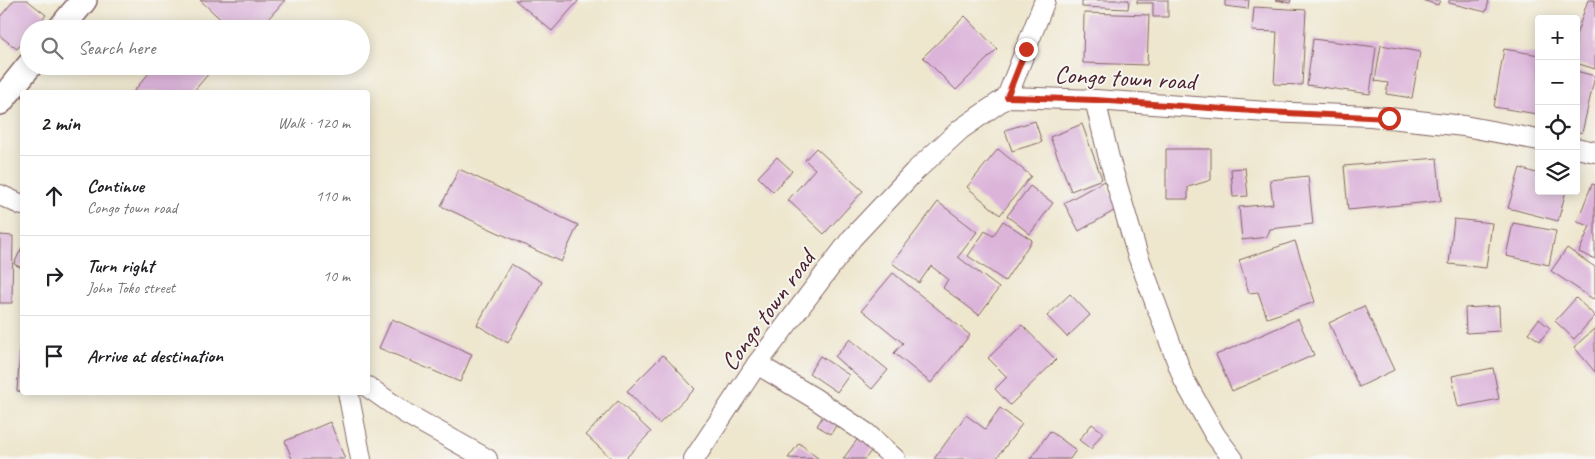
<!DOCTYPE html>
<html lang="en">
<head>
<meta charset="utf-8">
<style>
	body { margin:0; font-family:Caveat,sans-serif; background:#f2f2f2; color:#202124 }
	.controls { position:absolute; right:15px; top:15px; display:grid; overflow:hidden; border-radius:5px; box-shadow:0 2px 12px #0003 }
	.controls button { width:45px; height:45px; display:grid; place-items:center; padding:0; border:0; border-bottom:1px solid #e0e0e0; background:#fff; color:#202124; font:25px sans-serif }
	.stop { position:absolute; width:15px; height:15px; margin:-11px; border:4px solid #c8321e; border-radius:50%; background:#fff }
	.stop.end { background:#c8321e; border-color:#fff; box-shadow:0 1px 5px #0008 }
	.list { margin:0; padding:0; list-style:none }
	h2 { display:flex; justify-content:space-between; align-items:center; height:65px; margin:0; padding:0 20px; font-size:21px }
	h2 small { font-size:16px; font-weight:400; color:#757577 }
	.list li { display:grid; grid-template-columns:32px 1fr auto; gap:15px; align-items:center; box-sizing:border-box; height:80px; padding:0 20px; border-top:1px solid #e0e0e0 }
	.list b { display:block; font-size:19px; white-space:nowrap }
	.list p { margin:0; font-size:16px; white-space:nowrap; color:#757577 }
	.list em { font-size:16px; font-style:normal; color:#757577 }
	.icon { flex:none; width:28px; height:28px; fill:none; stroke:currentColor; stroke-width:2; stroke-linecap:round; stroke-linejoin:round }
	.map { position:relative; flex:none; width:1595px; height:459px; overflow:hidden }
	.search { position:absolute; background:#fff; box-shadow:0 2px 12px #0003; left:20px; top:20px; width:350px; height:55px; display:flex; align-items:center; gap:12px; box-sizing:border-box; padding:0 18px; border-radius:28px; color:#757577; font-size:19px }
	.panel { position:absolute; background:#fff; box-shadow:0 2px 12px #0003; left:20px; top:90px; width:350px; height:305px; border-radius:5px }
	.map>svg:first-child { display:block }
</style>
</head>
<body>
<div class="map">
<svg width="1595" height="459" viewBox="0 0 1595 459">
	<rect width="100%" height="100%" fill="#f6f6f2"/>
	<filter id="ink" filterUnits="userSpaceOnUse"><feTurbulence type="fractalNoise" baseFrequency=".02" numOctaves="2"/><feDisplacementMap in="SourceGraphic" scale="10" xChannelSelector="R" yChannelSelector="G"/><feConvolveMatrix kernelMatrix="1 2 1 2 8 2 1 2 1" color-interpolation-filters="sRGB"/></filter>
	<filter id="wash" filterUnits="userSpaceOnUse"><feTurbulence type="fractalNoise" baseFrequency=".0096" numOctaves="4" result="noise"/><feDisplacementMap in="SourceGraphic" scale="20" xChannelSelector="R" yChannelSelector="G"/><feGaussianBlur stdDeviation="1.12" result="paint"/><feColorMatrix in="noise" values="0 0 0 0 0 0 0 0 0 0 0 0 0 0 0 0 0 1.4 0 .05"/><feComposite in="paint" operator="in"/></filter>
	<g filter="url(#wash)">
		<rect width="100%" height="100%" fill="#eee6cd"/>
		<g id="blocks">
			<g fill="#dcb4da">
				<path d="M14 0H27L46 15 34 29H29V35L17 49 0 36V17Z"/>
				<path d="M200 0H285L259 29H231Z"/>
				<path d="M515 0H579L552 31Z"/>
				<path d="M1082 0H1129L1128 9 1082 7Z"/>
				<path d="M1137 0H1168V17H1153V3H1137Z"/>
				<path d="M1225 0H1249L1248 9 1225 6Z"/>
				<path d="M1276 0H1291L1290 3Z"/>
				<path d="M1422 0H1440L1438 5Z"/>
				<path d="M1449 0H1489L1486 12 1449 3Z"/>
				<path d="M1588 0H1595V69L1576 63V35Z"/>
				<path d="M1254 7 1306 10 1302 85 1274 84 1277 32 1252 31Z"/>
				<path d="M1084 13 1149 15 1147 65 1083 63Z"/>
				<path d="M965 16 997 49 956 90 923 57Z"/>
				<path d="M192 22 199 29H186Z"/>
				<path d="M1313 39 1376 47 1370 94 1307 85Z"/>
				<path d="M1381 45 1420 52 1412 98 1386 94 1388 83 1375 81Z"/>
				<path d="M1504 49 1539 55V104L1537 114 1494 107Z"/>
				<path d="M155 66H215L193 92H133Z"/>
				<path d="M1576 71 1595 76 1582 133 1576 131Z"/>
				<path d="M1035 121 1042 142 1012 151 1005 130Z"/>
				<path d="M1082 124 1102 179 1071 191 1050 137Z"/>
				<path d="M816 148 863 191 824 234 788 200 815 169 805 160Z"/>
				<path d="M998 149 1031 176 1000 215 967 187Z"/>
				<path d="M1166 149H1211V180L1188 187V199H1166Z"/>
				<path d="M777 157 792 171 773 192 758 177Z"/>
				<path d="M1437 158 1441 201 1348 210 1344 166Z"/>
				<path d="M1245 168 1248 196 1233 197 1231 169Z"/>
				<path d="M1520 168 1539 174V191H1566L1558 221 1508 208Z"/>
				<path d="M459 169 578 225 561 262 441 206Z"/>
				<path d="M1308 176 1313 224 1270 229 1267 237 1242 240 1239 207 1273 204 1270 180Z"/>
				<path d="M1104 181 1119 208 1079 231 1064 203Z"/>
				<path d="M1592 184 1595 185V259L1579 252 1590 226 1577 222Z"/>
				<path d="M1030 186 1053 203 1030 234 1007 216Z"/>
				<path d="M938 202 977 232 958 257 999 288 979 315 943 288 948 279 931 266 919 283 892 263Z"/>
				<path d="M1454 219 1492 223 1486 268 1449 264Z"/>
				<path d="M1003 221 1032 240 1005 281 968 256 985 231 993 236Z"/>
				<path d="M1513 223 1556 231 1549 265 1506 256Z"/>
				<path d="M0 235 13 236 12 303H0Z"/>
				<path d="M1295 241 1315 302 1267 318 1258 292 1249 293 1239 260Z"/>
				<path d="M22 247V268L14 264Z"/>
				<path d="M1567 248 1595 267V296L1593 299 1551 271Z"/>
				<path d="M511 264 542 282 508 343 477 325Z"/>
				<path d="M893 273 970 335 931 383 894 353 903 343 862 310Z"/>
				<path d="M1070 294 1090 315 1067 337 1047 316Z"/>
				<path d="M1576 298 1595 316 1574 339 1555 321Z"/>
				<path d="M1364 306 1394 370 1359 387 1329 323Z"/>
				<path d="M1499 306 1500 331 1466 333 1465 308Z"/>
				<path d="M392 319 472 354 460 382 379 348Z"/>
				<path d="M1298 319 1314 355 1232 391 1216 355Z"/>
				<path d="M1539 319 1550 328 1540 341 1528 333Z"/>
				<path d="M1022 325 1056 360 1010 405 995 389 1007 377 988 358Z"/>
				<path d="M1595 328V372L1574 347Z"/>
				<path d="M850 339 888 370 872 389 835 357Z"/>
				<path d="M20 352H22V392L17 391Z"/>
				<path d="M663 355 695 389 659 424 627 391Z"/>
				<path d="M820 356 849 375 837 392 809 373Z"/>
				<path d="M1493 368 1499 399 1458 407 1452 376Z"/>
				<path d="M618 401 651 432 625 459H612L586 435Z"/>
				<path d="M1000 408 1022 424 996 459H934L966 415 985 429Z"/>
				<path d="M824 414 838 422 831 434 817 426Z"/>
				<path d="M330 422 345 459H292L285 441Z"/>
				<path d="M1092 424 1103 432 1091 449 1079 440Z"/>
				<path d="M1050 431 1076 450 1070 459H1030Z"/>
				<path d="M859 437 874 447 865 459H843Z"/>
				<path d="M799 443 819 459 788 458Z"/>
			</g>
		</g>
	</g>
	<g filter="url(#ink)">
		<use href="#blocks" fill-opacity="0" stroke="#836564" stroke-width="1"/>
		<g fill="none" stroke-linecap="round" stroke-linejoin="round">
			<defs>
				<g id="minor">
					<path d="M1007 97 1045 0"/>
					<path d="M1095 100 1109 158 1137 253 1184 380 1215 435 1233 459"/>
					<path d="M1576 148 1595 152"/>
					<path d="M0 195 22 205"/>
					<path d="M757 364 814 398 866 433 895 459"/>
					<path d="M368 387 405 413 487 459"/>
					<path d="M348 392 361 459"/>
					<path d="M694 459 757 364 852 238 914 172 961 129 1007 97 1095 100 1267 112 1371 116 1464 126 1539 140"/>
				</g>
				<g id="tertiary">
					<path d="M60 29 84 0"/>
					<path d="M0 102 29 66"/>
				</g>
			</defs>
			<use href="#minor" stroke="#836564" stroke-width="22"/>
			<use href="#tertiary" stroke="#836564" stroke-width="28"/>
			<use href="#minor" stroke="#fff" stroke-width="20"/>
			<use href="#tertiary" stroke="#fff" stroke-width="25"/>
		</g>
	</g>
	<g fill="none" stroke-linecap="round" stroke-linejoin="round" filter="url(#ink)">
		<path stroke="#c8321e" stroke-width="6" d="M1026 49 1007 97 1095 100 1267 112 1389 118"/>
	</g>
	<g text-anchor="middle" stroke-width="4" stroke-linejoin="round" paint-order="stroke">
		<g font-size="25" fill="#4a1f2b" stroke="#f6f6f2">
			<text transform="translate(1125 77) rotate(3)" y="9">Congo town road</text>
			<text transform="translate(767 310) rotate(-54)" y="9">Congo town road</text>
		</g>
	</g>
</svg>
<div class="controls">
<button>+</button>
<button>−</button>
<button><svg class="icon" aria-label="locate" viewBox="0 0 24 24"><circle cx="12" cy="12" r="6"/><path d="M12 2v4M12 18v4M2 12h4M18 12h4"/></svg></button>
<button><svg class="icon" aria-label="layers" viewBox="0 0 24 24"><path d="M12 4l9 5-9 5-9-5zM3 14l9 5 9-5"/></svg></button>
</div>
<div class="stop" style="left:1389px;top:118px"></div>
<div class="stop end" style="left:1026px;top:49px"></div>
<div class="search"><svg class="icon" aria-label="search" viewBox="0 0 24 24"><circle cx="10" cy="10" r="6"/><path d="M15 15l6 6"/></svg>Search here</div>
<section class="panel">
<h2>2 min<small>Walk · 120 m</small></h2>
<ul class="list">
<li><svg class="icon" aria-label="ahead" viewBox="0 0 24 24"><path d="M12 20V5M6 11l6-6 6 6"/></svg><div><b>Continue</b><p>Congo town road</p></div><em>110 m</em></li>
<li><svg class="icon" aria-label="right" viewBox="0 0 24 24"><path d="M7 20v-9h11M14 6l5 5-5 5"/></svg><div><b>Turn right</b><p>John Toko street</p></div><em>10 m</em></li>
<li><svg class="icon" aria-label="arrive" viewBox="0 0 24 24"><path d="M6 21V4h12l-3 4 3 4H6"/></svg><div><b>Arrive at destination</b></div></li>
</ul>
</section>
</div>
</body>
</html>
